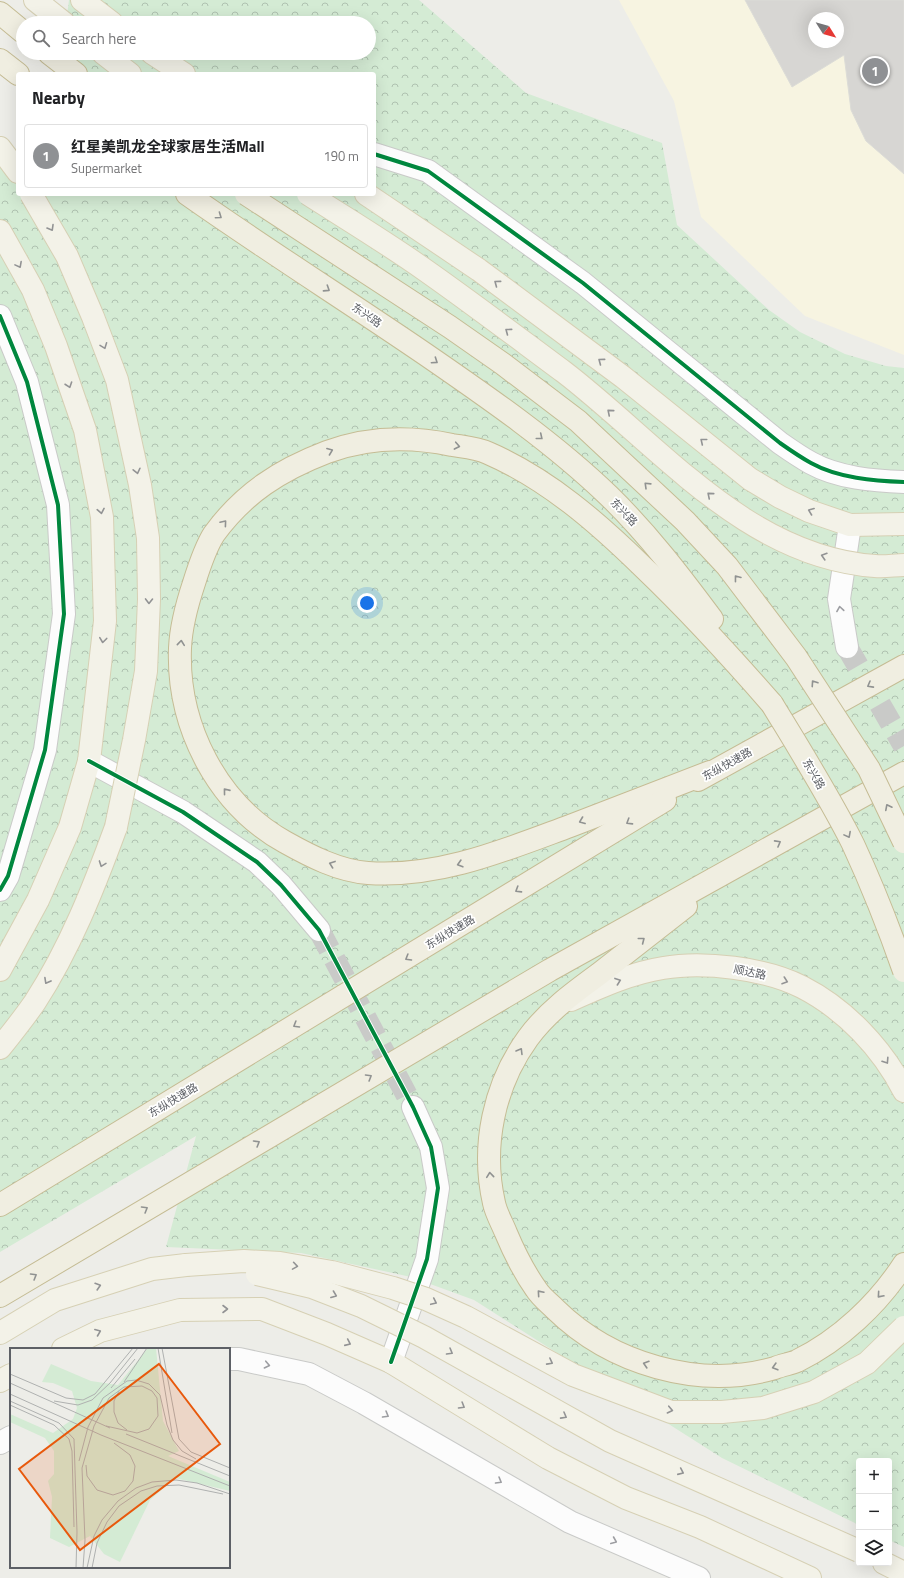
<!DOCTYPE html>
<html lang="en">
<head>
<meta charset="utf-8">
<style>
	body { margin:0; font-family:"Titillium Web","Noto Sans SC",sans-serif; background:#f2f2f2; color:#202124 }
	.controls { position:absolute; right:12px; bottom:12px; display:grid; overflow:hidden; border-radius:4px; box-shadow:0 4px 16px #0002 }
	.controls button { width:36px; height:36px; display:grid; place-items:center; padding:0; border:0; border-bottom:1px solid #e0e0e0; background:#fff; color:#202124; font:20px sans-serif }
	.compass { position:absolute; left:808px; top:12px; width:36px; height:36px; border-radius:50%; background:#fff; box-shadow:0 4px 16px #0002; rotate:127deg }
	.you { position:absolute; left:367px; top:603px; width:14px; height:14px; margin:-10px; border:3px solid #fff; border-radius:50%; background:#1a73e8; box-shadow:0 0 0 6px #1a73e833 }
	.badge { display:grid; place-items:center; width:26px; height:26px; border-radius:50%; background:#8f9194; color:#fff; font-size:13px; font-weight:700 }
	.pin { position:absolute; translate:-50% -50%; border:2px solid #fff; box-shadow:0 1px 4px #0006 }
	.list { margin:0; padding:0; list-style:none }
	h2 { display:flex; justify-content:space-between; align-items:center; height:52px; margin:0; padding:0 16px; font-size:17px }
	h2 small { font-size:13px; font-weight:400; color:#757577 }
	.list li { display:grid; grid-template-columns:26px 1fr auto; gap:12px; align-items:center; box-sizing:border-box; height:64px; margin:0 8px 8px; padding:0 8px; border:1px solid #e0e0e0; border-radius:4px }
	.list b { display:block; font-size:15px; white-space:nowrap }
	.list p { margin:0; font-size:13px; white-space:nowrap; color:#757577 }
	.list em { font-size:13px; font-style:normal; color:#757577 }
	.icon { flex:none; width:22px; height:22px; fill:none; stroke:currentColor; stroke-width:2; stroke-linecap:round; stroke-linejoin:round }
	.map { position:relative; flex:none; width:904px; height:1578px; overflow:hidden }
	.search { position:absolute; background:#fff; box-shadow:0 4px 16px #0002; left:16px; top:16px; width:360px; height:44px; display:flex; align-items:center; gap:10px; box-sizing:border-box; padding:0 14px; border-radius:22px; color:#757577; font-size:15px }
	.panel { position:absolute; background:#fff; box-shadow:0 4px 16px #0002; left:16px; top:72px; width:360px; height:124px; border-radius:4px }
	.map>svg:first-child { display:block }
</style>
</head>
<body>
<div class="map">
<svg width="904" height="1578" viewBox="0 0 904 1578">
	<defs>
		<pattern id="forest-crowns" width="20" height="18" patternUnits="userSpaceOnUse"><rect width="20" height="18" fill="#d4ebd4"/><path d="M2 6a3 3 0 1 1 6 0M12 15a3 3 0 1 1 6 0" fill="none" stroke="#afc2b0"/></pattern>
	</defs>
	<rect width="100%" height="100%" fill="#edede8"/>
	<path fill="#f7f4e1" fill-rule="evenodd" d="M619 0H904V355L805 316 701 217 674 101ZM814 18H838V42H814Z"/>
	<path fill="url(#forest-crowns)" d="M69 0H419L526 93 662 143 677 225 769 310 800 332 845 354 886 366 904 368V1547L889 1540V1461H859V1525L722 1458 474 1300 411 1277 301 1253 166 1247 196 1136 0 1252V154H18V194H374V74H57L61 53H369V23H66Z"/>
	<path fill="#d7d6d3" stroke="#dcdcd7" fill-rule="evenodd" d="M745 0H904V174L866 141 851 110 844 55 792 87ZM814 18H838V42H814Z"/>
	<g fill="none" stroke-linecap="round" stroke-linejoin="round">
		<g stroke="#c9cac8" stroke-width="22" stroke-dasharray="22 11" stroke-linecap="butt">
			<path d="M847 647 904 746"/>
			<path d="M319 930 413 1107"/>
		</g>
		<defs>
			<g id="minor">
				<path d="M374 154 428 171 583 283 780 443C790 450 800 457 811 463 838 478 874 481 904 482"/>
				<path d="M0 316 27 382 58 505 64 614 45 750 8 876 0 890"/>
				<path d="M847 647 839 599 850 525"/>
				<path d="M89 761 183 812 257 862 281 885 319 930"/>
				<path d="M229 1359H239L309 1374 364 1403 570 1522 699 1578"/>
				<path d="M391 1362 427 1259 438 1188 431 1147 413 1107"/>
				<path d="M0 1443 11 1437"/>
			</g>
			<g id="major">
				<path d="M35 0 64 23"/>
				<path d="M82 0 112 23"/>
				<path d="M103 53 130 74"/>
				<path d="M152 53 184 74"/>
				<path d="M0 148 18 172"/>
				<path d="M366 194 479 270 623 377 750 479 780 497 809 511 850 525 904 524"/>
				<path d="M0 231 33 290 56 346 85 430 102 517 105 621 89 761 70 827 38 900 0 970"/>
				<path d="M571 1000C600 987 631 973 663 968 703 961 765 968 802 987 845 1009 882 1048 904 1091"/>
				<path d="M0 1048C12 1033 24 1018 35 1002 70 948 94 887 116 827"/>
				<path d="M0 1333 55 1300 152 1269 186 1265"/>
				<path d="M63 1349 100 1331 180 1310 262 1309 327 1334 391 1362 548 1458 626 1498 700 1527 810 1578"/>
				<path d="M0 1381 11 1375"/>
				<path d="M884 1563 904 1573"/>
			</g>
			<g id="highway">
				<path d="M0 13 23 32"/>
				<path d="M49 53 76 74"/>
				<path d="M0 60 18 74"/>
				<path d="M187 194C265 249 346 300 425 354 489 398 554 443 609 496 648 534 680 576 712 619"/>
				<path d="M710 772C664 790 617 808 570 826 505 850 439 878 368 873 339 871 310 856 285 842 217 804 177 726 180 648 181 626 187 604 194 583 199 567 205 548 214 534 244 493 280 470 327 452 368 437 410 436 452 445 464 447 477 448 488 453 548 479 598 523 644 568 689 611 731 657 772 704"/>
				<path d="M698 780 904 666"/>
				<path d="M686 906C657 929 628 951 599 974 573 993 547 1012 528 1038 494 1085 481 1146 494 1203 496 1213 502 1223 506 1233 514 1252 524 1272 536 1289 541 1297 549 1303 555 1309 611 1364 699 1390 775 1368 782 1365 790 1364 797 1361 840 1340 878 1304 904 1264"/>
				<path d="M0 1205 665 800"/>
				<path d="M0 1296 550 970 904 773"/>
			</g>
		</defs>
		<use href="#minor" stroke="#c9cac8" stroke-width="24"/>
		<use href="#major" stroke="#d6d0b4" stroke-width="24"/>
		<use href="#highway" stroke="#c5bc94" stroke-width="24"/>
		<use href="#minor" stroke="#fcfcfc" stroke-width="22"/>
		<use href="#major" stroke="#f3f2e8" stroke-width="22"/>
		<use href="#highway" stroke="#f0eee1" stroke-width="22"/>
		<defs>
			<g id="major-bridge">
				<path d="M31 194 67 256 93 317 117 380 140 485 148 538 149 599 146 671 134 740 116 827"/>
				<path d="M308 194C347 219 387 243 425 270 472 303 518 338 564 372 659 445 747 557 875 566 885 567 895 565 904 565"/>
				<path d="M186 1265 244 1261 280 1263 332 1272 393 1288 426 1299 466 1317 573 1375 671 1412H722L763 1408 814 1392 867 1363 904 1327"/>
				<path d="M257 1274 312 1287 361 1306 424 1337 610 1441 859 1551"/>
			</g>
			<g id="highway-bridge">
				<path d="M246 194 450 327 503 364 578 421 685 521 727 566 796 657 869 769 904 842"/>
				<path d="M772 704C800 750 829 796 853 844 872 885 889 928 904 971"/>
			</g>
		</defs>
		<use href="#major-bridge" stroke="#d6d0b4" stroke-width="24" stroke-linecap="butt"/>
		<use href="#highway-bridge" stroke="#c5bc94" stroke-width="24" stroke-linecap="butt"/>
		<use href="#major-bridge" stroke="#f3f2e8" stroke-width="22"/>
		<use href="#highway-bridge" stroke="#f0eee1" stroke-width="22"/>
		<defs>
			<g id="cycleway">
				<path d="M374 154 428 171 583 283 780 443C790 450 800 457 811 463 838 478 874 481 904 482"/>
				<path d="M0 316 27 382 58 505 64 614 45 750 8 876 0 890"/>
				<path d="M89 761 183 812 257 862 281 885 319 930 413 1107 431 1147 438 1188 427 1259 391 1362"/>
			</g>
		</defs>
		<use href="#cycleway" stroke="#fff" stroke-width="6"/>
		<use href="#cycleway" stroke="#00873e" stroke-width="4"/>
	</g>
	<defs><path id="oneway-chevron" d="M-2-3.5L2.5 0L-2 3.5" fill="none" stroke-width="1.6" stroke-linecap="round" stroke-linejoin="round"/></defs>
	<g stroke="#909291">
		<use href="#oneway-chevron" transform="translate(219 216) rotate(35)"/>
		<use href="#oneway-chevron" transform="translate(327 289) rotate(33)"/>
		<use href="#oneway-chevron" transform="translate(435 361) rotate(34)"/>
		<use href="#oneway-chevron" transform="translate(540 437) rotate(39)"/>
		<use href="#oneway-chevron" transform="translate(457 446) rotate(11)"/>
		<use href="#oneway-chevron" transform="translate(330 451) rotate(-21)"/>
		<use href="#oneway-chevron" transform="translate(647 485) rotate(-136)"/>
		<use href="#oneway-chevron" transform="translate(224 523) rotate(-50)"/>
		<use href="#oneway-chevron" transform="translate(737 578) rotate(-128)"/>
		<use href="#oneway-chevron" transform="translate(181 643) rotate(-84)"/>
		<use href="#oneway-chevron" transform="translate(814 683) rotate(-124)"/>
		<use href="#oneway-chevron" transform="translate(870 685) rotate(151)"/>
		<use href="#oneway-chevron" transform="translate(226 791) rotate(-129)"/>
		<use href="#oneway-chevron" transform="translate(888 807) rotate(-117)"/>
		<use href="#oneway-chevron" transform="translate(582 821) rotate(159)"/>
		<use href="#oneway-chevron" transform="translate(629 822) rotate(148)"/>
		<use href="#oneway-chevron" transform="translate(848 835) rotate(62)"/>
		<use href="#oneway-chevron" transform="translate(778 843) rotate(-29)"/>
		<use href="#oneway-chevron" transform="translate(332 864) rotate(-160)"/>
		<use href="#oneway-chevron" transform="translate(460 864) rotate(164)"/>
		<use href="#oneway-chevron" transform="translate(518 890) rotate(148)"/>
		<use href="#oneway-chevron" transform="translate(642 940) rotate(-38)"/>
		<use href="#oneway-chevron" transform="translate(408 958) rotate(149)"/>
		<use href="#oneway-chevron" transform="translate(296 1025) rotate(149)"/>
		<use href="#oneway-chevron" transform="translate(520 1051) rotate(-59)"/>
		<use href="#oneway-chevron" transform="translate(369 1077) rotate(-31)"/>
		<use href="#oneway-chevron" transform="translate(257 1143) rotate(-31)"/>
		<use href="#oneway-chevron" transform="translate(490 1175) rotate(-96)"/>
		<use href="#oneway-chevron" transform="translate(145 1209) rotate(-31)"/>
		<use href="#oneway-chevron" transform="translate(34 1276) rotate(-31)"/>
		<use href="#oneway-chevron" transform="translate(540 1293) rotate(-131)"/>
		<use href="#oneway-chevron" transform="translate(880 1295) rotate(131)"/>
		<use href="#oneway-chevron" transform="translate(646 1364) rotate(-163)"/>
		<use href="#oneway-chevron" transform="translate(775 1367) rotate(164)"/>
	</g>
	<g stroke="#929394">
		<use href="#oneway-chevron" transform="translate(51 228) rotate(60)"/>
		<use href="#oneway-chevron" transform="translate(19 265) rotate(62)"/>
		<use href="#oneway-chevron" transform="translate(497 283) rotate(-143)"/>
		<use href="#oneway-chevron" transform="translate(508 331) rotate(-143)"/>
		<use href="#oneway-chevron" transform="translate(104 346) rotate(69)"/>
		<use href="#oneway-chevron" transform="translate(601 361) rotate(-143)"/>
		<use href="#oneway-chevron" transform="translate(69 385) rotate(71)"/>
		<use href="#oneway-chevron" transform="translate(610 412) rotate(-140)"/>
		<use href="#oneway-chevron" transform="translate(703 441) rotate(-141)"/>
		<use href="#oneway-chevron" transform="translate(137 471) rotate(77)"/>
		<use href="#oneway-chevron" transform="translate(710 495) rotate(-140)"/>
		<use href="#oneway-chevron" transform="translate(101 511) rotate(79)"/>
		<use href="#oneway-chevron" transform="translate(811 511) rotate(-159)"/>
		<use href="#oneway-chevron" transform="translate(824 556) rotate(-163)"/>
		<use href="#oneway-chevron" transform="translate(149 601) rotate(91)"/>
		<use href="#oneway-chevron" transform="translate(103 640) rotate(97)"/>
		<use href="#oneway-chevron" transform="translate(102 864) rotate(110)"/>
		<use href="#oneway-chevron" transform="translate(47 981) rotate(119)"/>
		<use href="#oneway-chevron" transform="translate(618 981) rotate(-20)"/>
		<use href="#oneway-chevron" transform="translate(785 981) rotate(19)"/>
		<use href="#oneway-chevron" transform="translate(886 1061) rotate(57)"/>
		<use href="#oneway-chevron" transform="translate(295 1266) rotate(9)"/>
		<use href="#oneway-chevron" transform="translate(98 1286) rotate(-17)"/>
		<use href="#oneway-chevron" transform="translate(334 1295) rotate(21)"/>
		<use href="#oneway-chevron" transform="translate(434 1302) rotate(25)"/>
		<use href="#oneway-chevron" transform="translate(225 1309)"/>
		<use href="#oneway-chevron" transform="translate(98 1332) rotate(-22)"/>
		<use href="#oneway-chevron" transform="translate(348 1343) rotate(24)"/>
		<use href="#oneway-chevron" transform="translate(450 1352) rotate(30)"/>
		<use href="#oneway-chevron" transform="translate(550 1362) rotate(28)"/>
		<use href="#oneway-chevron" transform="translate(462 1406) rotate(31)"/>
		<use href="#oneway-chevron" transform="translate(670 1410) rotate(12)"/>
		<use href="#oneway-chevron" transform="translate(564 1416) rotate(29)"/>
		<use href="#oneway-chevron" transform="translate(681 1472) rotate(24)"/>
	</g>
	<g stroke="#9d9ea2">
		<use href="#oneway-chevron" transform="translate(840 609) rotate(-99)"/>
		<use href="#oneway-chevron" transform="translate(267 1365) rotate(12)"/>
		<use href="#oneway-chevron" transform="translate(386 1415) rotate(30)"/>
		<use href="#oneway-chevron" transform="translate(499 1481) rotate(30)"/>
		<use href="#oneway-chevron" transform="translate(614 1541) rotate(23)"/>
	</g>
	<g text-anchor="middle" stroke-width="3.5" stroke-linejoin="round" paint-order="stroke">
		<g font-size="11" fill="#5d6066" stroke="#fff">
			<text transform="translate(367 315) rotate(34)" y="4">东兴路</text>
			<text transform="translate(624 512) rotate(46)" y="4">东兴路</text>
			<text transform="translate(727 764) rotate(-29)" y="4">东纵快速路</text>
			<text transform="translate(814 774) rotate(60)" y="4">东兴路</text>
			<text transform="translate(450 932) rotate(-31)" y="4">东纵快速路</text>
			<text transform="translate(750 972) rotate(12)" y="4">顺达路</text>
			<text transform="translate(173 1100) rotate(-31)" y="4">东纵快速路</text>
		</g>
	</g>
	<g transform="translate(10 1348)">
		<rect width="220" height="220" fill="#edede8"/>
		<path d="M138 0H146L153 73 169 103 158 108 220 134V143L165 130 140 152 110 214 94 206 80 188 59 199 40 190 42 149 38 133 44 126V103L35 90 0 74V66L43 85 63 71 67 60 62 43 43 35 32 34 41 16 81 33 108 37Z" fill="#d4ebd4"/>
		<path fill="none" stroke="#afb1b0" stroke-width="1" d="M148 0 162 85M152 0 169 91 181 104 220 120M0 26 56 50 73 52 85 46 123 0M114 34 137 0M0 35 100 80M101 40 125 11M109 43 104 53V64L108 75 117 82M0 46 91 87 220 138M93 50 117 33 126 32 139 36 150 47 157 77 163 92 172 103 186 111M0 53 49 75 64 91 67 184 66 220M44 53 68 57 82 52 100 35 128 0M0 57 44 77 59 91 62 103 64 179M116 86 220 128M69 113 78 79 93 50M76 117 77 128 87 142 103 147 115 143 123 133 125 118 120 107 104 95M73 220 75 192 72 120 84 78 99 50 114 39 132 38 142 43 147 50 148 68 139 81 127 85 96 78M77 220 84 188 92 172 108 153 126 140 142 134 166 132 187 135 220 146M82 220 87 195 97 174 109 158 131 143 147 138 169 137 213 146"/>
		<path fill="#e8590c" fill-opacity="0.15" stroke="#e8590c" stroke-width="2" d="M149 16 210 96 70 202 9 121Z"/>
		<rect width="220" height="220" fill="none" stroke="#5d6066" stroke-width="2"/>
	</g>
</svg>
<div class="controls">
<button>+</button>
<button>−</button>
<button><svg class="icon" aria-label="layers" viewBox="0 0 24 24"><path d="M12 4l9 5-9 5-9-5zM3 14l9 5 9-5"/></svg></button>
</div>
<svg class="compass" viewBox="-18 -18 36 36"><path d="M0-13l5 13h-10z" fill="#e53935"/><path d="M0 13l5-13h-10z" fill="#757577"/></svg>
<div class="you"></div>
<div class="pin badge" style="left:875px;top:71px">1</div>
<div class="search"><svg class="icon" aria-label="search" viewBox="0 0 24 24"><circle cx="10" cy="10" r="6"/><path d="M15 15l6 6"/></svg>Search here</div>
<section class="panel">
<h2>Nearby<small></small></h2>
<ul class="list">
<li><span class="badge">1</span><div><b>红星美凯龙全球家居生活Mall</b><p>Supermarket</p></div><em>190 m</em></li>
</ul>
</section>
</div>
</body>
</html>
